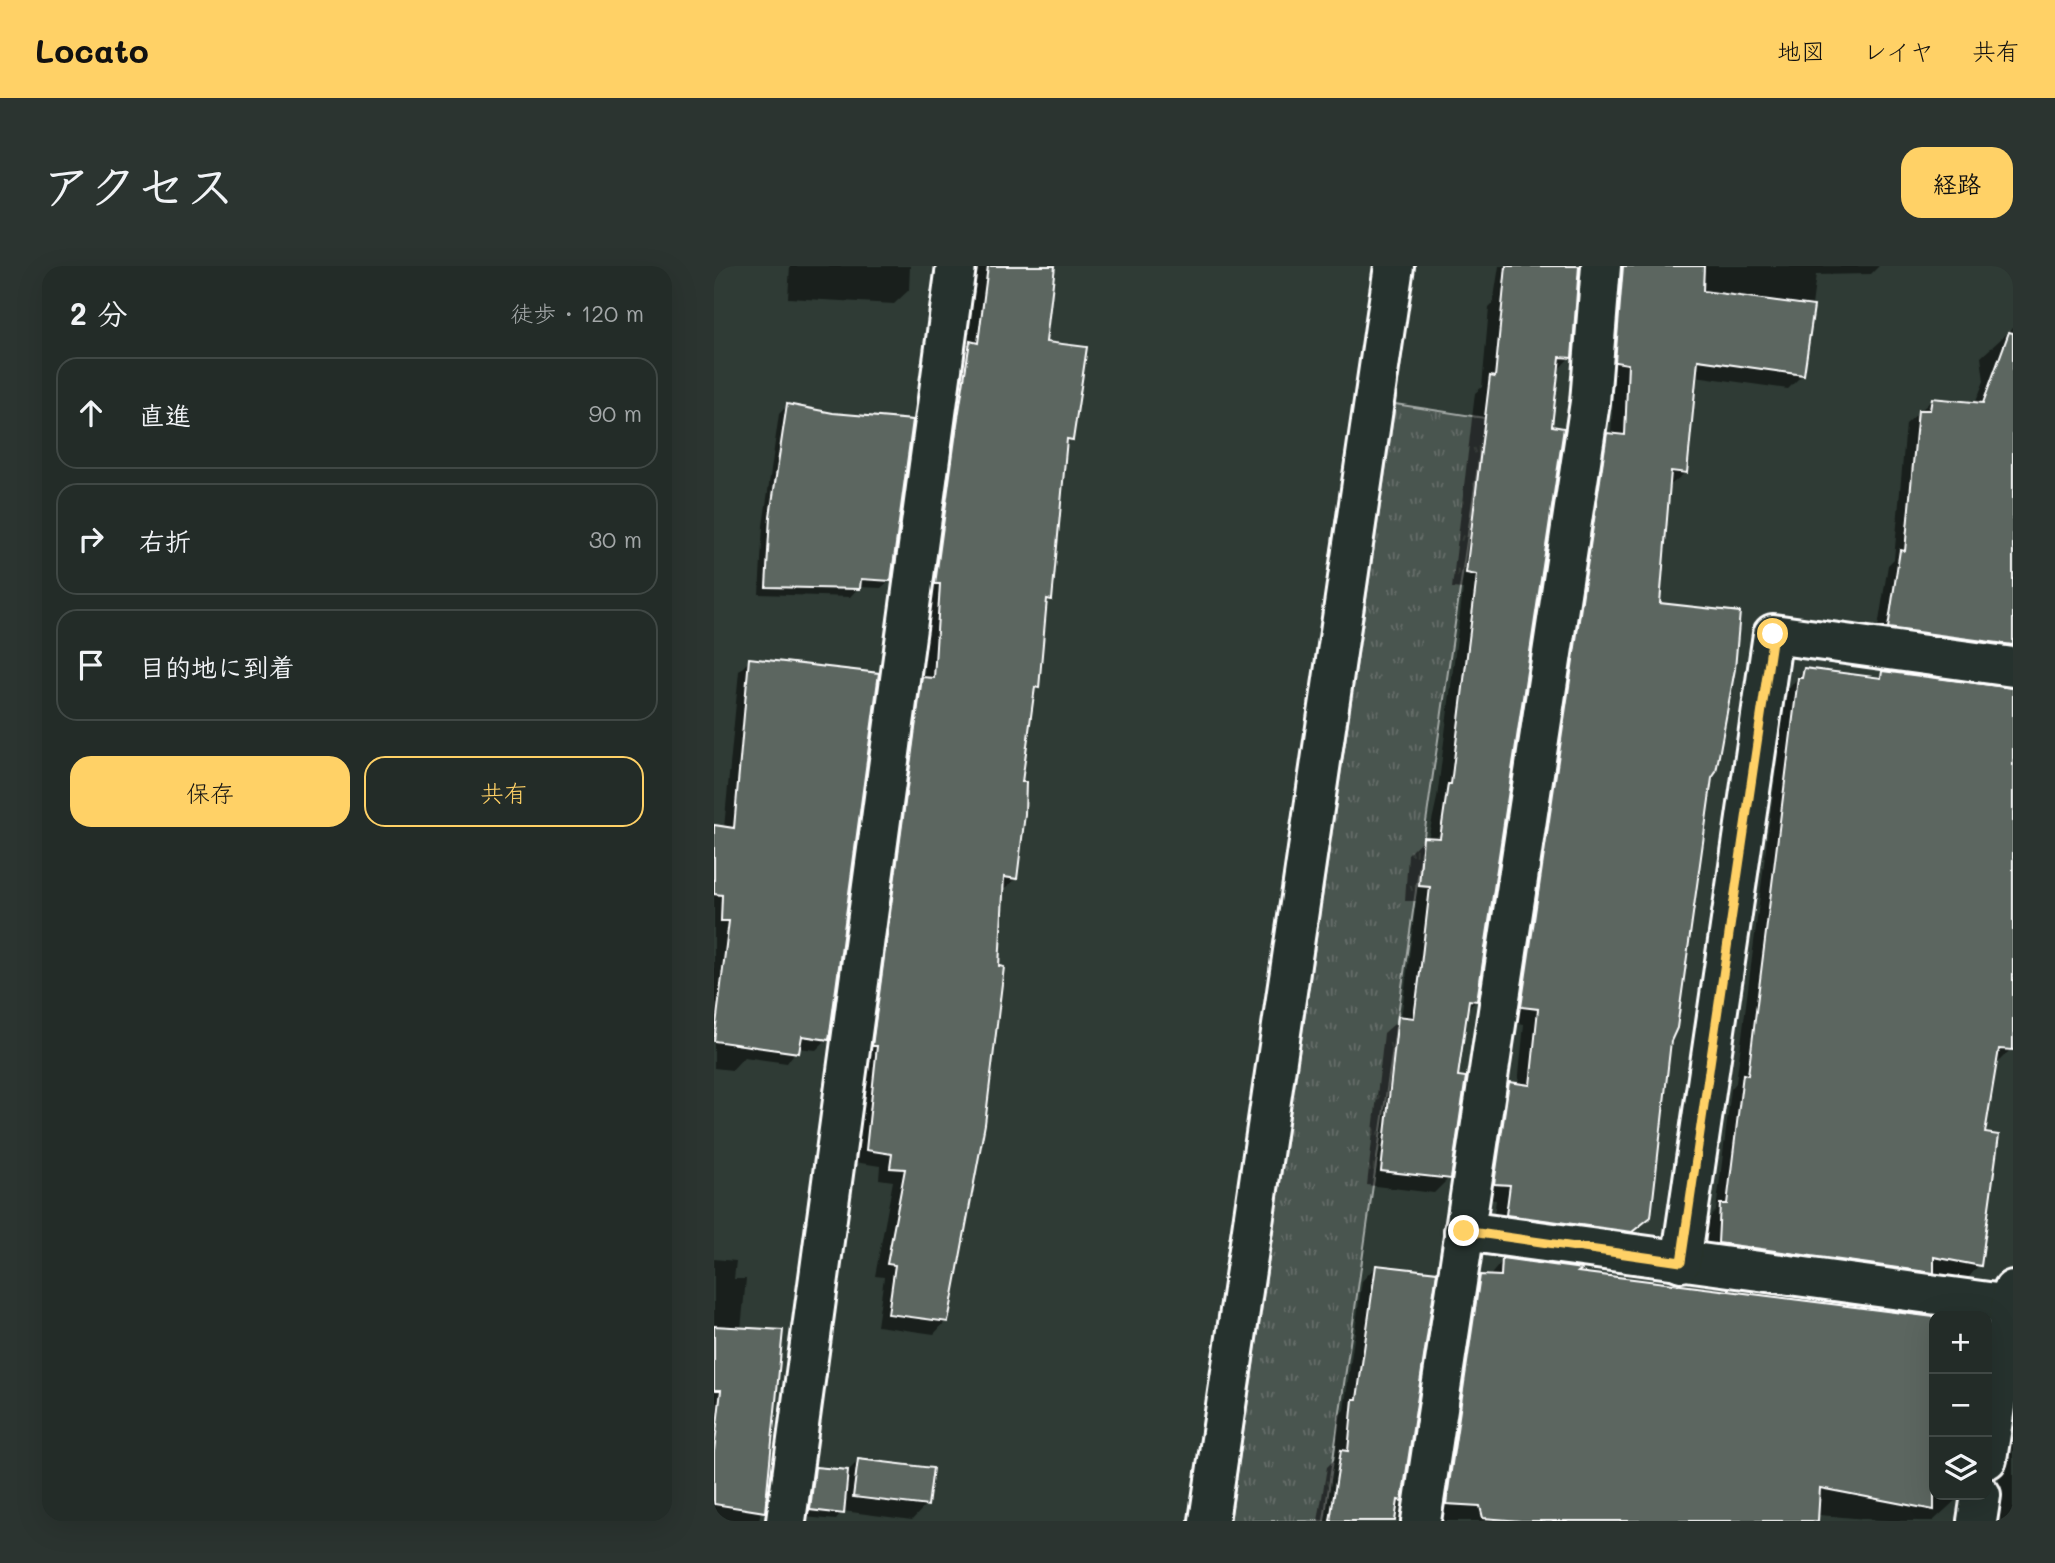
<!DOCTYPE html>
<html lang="ja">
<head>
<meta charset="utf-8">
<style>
	body { margin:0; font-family:Mali,"Klee One",sans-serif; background:#2b3430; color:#f1f3f6 }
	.controls { position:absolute; right:21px; bottom:21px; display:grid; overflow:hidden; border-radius:14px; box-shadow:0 7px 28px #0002 }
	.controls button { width:63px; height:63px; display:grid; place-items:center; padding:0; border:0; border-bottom:2px solid #404845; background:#232c28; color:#f1f3f6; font:35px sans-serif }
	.stop { position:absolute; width:21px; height:21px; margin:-16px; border:5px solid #ffd166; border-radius:50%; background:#fff }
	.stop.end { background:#ffd166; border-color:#fff; box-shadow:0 2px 7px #0008 }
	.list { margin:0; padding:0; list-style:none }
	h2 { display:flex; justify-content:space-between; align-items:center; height:91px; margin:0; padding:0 28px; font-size:30px }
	h2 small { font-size:23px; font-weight:400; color:#a3a7a8 }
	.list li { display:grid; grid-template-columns:46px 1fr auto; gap:21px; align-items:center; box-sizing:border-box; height:112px; margin:0 14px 14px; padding:0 14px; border:2px solid #404845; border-radius:21px }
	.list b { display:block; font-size:26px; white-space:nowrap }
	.list em { font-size:23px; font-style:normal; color:#a3a7a8 }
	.actions { display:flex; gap:14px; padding:21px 28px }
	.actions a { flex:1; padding:16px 0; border:2px solid #ffd166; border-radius:21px; text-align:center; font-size:24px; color:#ffd166 }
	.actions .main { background:#ffd166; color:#111 }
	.icon { flex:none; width:38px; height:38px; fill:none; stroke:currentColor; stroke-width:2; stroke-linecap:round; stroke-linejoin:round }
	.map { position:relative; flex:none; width:1299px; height:1255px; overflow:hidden; border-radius:21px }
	header { display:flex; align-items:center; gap:42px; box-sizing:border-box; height:98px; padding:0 35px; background:#ffd166; color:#111 }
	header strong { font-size:33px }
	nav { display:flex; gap:38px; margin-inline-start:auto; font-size:24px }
	.intro { display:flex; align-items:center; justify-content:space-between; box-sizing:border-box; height:168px; padding:0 42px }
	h1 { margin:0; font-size:49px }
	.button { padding:18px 32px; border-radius:21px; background:#ffd166; color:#111; font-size:24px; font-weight:700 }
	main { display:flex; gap:42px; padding:0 42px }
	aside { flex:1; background:#232c28; border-radius:21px; box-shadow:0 7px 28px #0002 }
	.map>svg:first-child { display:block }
</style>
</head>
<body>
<header>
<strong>Locato</strong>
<nav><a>地図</a><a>レイヤ</a><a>共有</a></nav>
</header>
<div class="intro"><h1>アクセス</h1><a class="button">経路</a></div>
<main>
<aside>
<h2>2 分<small>徒歩 · 120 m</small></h2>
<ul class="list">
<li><svg class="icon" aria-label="ahead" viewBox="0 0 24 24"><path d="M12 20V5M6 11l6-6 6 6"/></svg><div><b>直進</b></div><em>90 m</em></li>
<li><svg class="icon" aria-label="right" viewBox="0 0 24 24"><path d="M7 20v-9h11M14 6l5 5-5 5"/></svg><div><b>右折</b></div><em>30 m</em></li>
<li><svg class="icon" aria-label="arrive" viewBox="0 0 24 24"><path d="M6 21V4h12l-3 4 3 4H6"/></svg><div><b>目的地に到着</b></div></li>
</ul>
<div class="actions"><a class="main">保存</a><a>共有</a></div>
</aside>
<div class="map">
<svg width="1299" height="1255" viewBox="0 0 1299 1255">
	<defs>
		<pattern id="grass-tufts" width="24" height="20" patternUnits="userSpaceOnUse" patternTransform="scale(1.75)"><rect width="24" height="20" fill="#4a544f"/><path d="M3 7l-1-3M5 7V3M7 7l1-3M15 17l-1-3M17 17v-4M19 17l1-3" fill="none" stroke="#656e69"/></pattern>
	</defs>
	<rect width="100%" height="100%" fill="#2f3b35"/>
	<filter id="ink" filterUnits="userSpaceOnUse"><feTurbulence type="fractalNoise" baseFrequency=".0143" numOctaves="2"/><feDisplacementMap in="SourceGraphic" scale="14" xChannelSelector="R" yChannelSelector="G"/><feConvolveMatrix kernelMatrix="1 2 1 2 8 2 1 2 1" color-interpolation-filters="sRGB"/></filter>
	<g filter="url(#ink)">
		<path fill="url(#grass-tufts)" stroke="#a4aaa7" stroke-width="2" d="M681 138 771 152 610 1255H516Z"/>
		<g fill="#0007">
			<path d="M76 0H196L195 24 180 38 74 32Z"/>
			<path d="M264 0H340L330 77 357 173 351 180 336 333 331 339 324 421 318 426 306 518 302 613 287 625 232 1055 220 1068 163 1060 170 1011 161 1010 179 915 165 913 166 900 140 896 197 425 210 412 214 330 246 90 253 82Z"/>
			<path d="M785 0H866L856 91 843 105 762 735 752 744 742 812 735 912 720 927 653 919 670 767 687 752 692 715 702 635H691L694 588 709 573H714L723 532 749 323 738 322 761 127 768 121 775 42 779 38Z"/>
			<path d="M887 0H1165L1157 8 1102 9 1089 108 1074 123 981 110 972 206 954 221 944 339 996 511 955 774 936 950 901 980 778 963 782 934 766 932 781 833 796 818 804 819 810 758 793 755 879 184 897 169 900 112 887 111Z"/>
			<path d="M1299 62V396L1162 374 1174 299 1180 293 1192 158 1218 134 1261 138 1270 115 1267 91Z"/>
			<path d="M73 140 176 314 167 322 145 321 136 331 45 328 49 260 65 148Z"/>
			<path d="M36 394 113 773 102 784 84 782 73 797 30 791 18 804 0 802V561L10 562 25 405Z"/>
			<path d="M1090 404 1162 413 1168 407 1297 783 1284 796H1281L1269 868 1265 999 1244 1024 992 990 994 953 1002 945 1017 823 1022 817 1072 426Z"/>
			<path d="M0 993 22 995 20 1013H32L27 1063 67 1066 56 1197 45 1255H0Z"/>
			<path d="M789 994 861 1007 1220 1053V1229H1244L1243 1233 1219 1255H1176L1058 1245 1056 1255H718L752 1026 767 1011 774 1012Z"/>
			<path d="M662 1000 721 1007 684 1255H604L613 1201 621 1193 625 1149 630 1144 648 1015Z"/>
			<path d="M1299 1134V1255H1281L1286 1199Z"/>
			<path d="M144 1195 212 1239 198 1254 129 1245 122 1254 90 1251 95 1210 102 1203 134 1205Z"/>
		</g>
		<g fill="#5b6661" stroke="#fff" stroke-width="2">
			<path d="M274 0H341L332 76 373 81 359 174 353 173 338 334 333 333 325 422 321 421 308 516H312L311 548 303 613 290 611 285 700 290 701 271 858 234 1056 174 1048 181 999 173 998 191 903 176 902 178 888 152 884 163 780H158L208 411 220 412 226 318H221L243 158 256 75 264 77Z"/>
			<path d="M792 0H865L858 92 846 91 838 160 850 162 763 735 755 734 744 810 752 811 737 913 667 905 684 750 700 752 707 699 716 621 705 620 709 571 726 572 734 518H737L763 309 752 307 776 110 781 111Z"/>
			<path d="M909 0H990L989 25 1100 40 1090 109 984 94 973 207 957 205 946 337 1026 346 1021 403 1002 506 998 512 963 762 957 775 937 951 918 966 792 949 796 919 780 918 795 816 816 819 824 743 807 741 893 167 911 169 914 98 901 96Z"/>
			<path d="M1295 66 1299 67V379L1174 362 1186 284 1191 285 1204 144H1216L1218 132 1269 137Z"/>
			<path d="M73 138 119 147 199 154 177 315 147 313 146 323 52 321 56 250Z"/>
			<path d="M35 392 165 407 115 774 88 770 85 787 0 775 15 655H7L8 629 0 628V559L20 562Z"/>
			<path d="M1090 402 1167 412 1168 405 1299 422V784L1285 783 1271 867 1285 869 1267 1000 1220 991V1007L1004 977 1006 938H1013L1029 808 1034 809 1084 412H1088Z"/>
			<path d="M788 992 868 1003 864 1006 1220 1051V1244L1106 1222 1104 1255H807L769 1252 766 1240 732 1238 766 1009 787 1010Z"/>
			<path d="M662 999 723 1006 688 1235 684 1234 681 1255H616L627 1184 634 1185 639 1133H643Z"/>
			<path d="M0 1060 69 1064 51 1246 0 1238V1186L7 1124H0Z"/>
			<path d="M144 1193 219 1202 214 1240 139 1231Z"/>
			<path d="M101 1201 134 1204 130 1248 96 1244Z"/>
		</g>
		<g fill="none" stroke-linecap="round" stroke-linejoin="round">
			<defs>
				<g id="street">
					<path d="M750 965 1297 1039"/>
					<path d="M967 996 1059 368 1299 401"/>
					<path d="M1273 1193 1299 1024"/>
					<path d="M72 1255 242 0"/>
					<path d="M495 1255 680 0"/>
					<path d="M707 1255 876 136 887 0"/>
					<path d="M1263 1255 1267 1229"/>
				</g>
			</defs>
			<use href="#street" stroke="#fff" stroke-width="44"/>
			<use href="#street" stroke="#26332d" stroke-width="38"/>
		</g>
	</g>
	<g fill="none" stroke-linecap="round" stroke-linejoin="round" filter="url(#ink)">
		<path stroke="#ffd166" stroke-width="9" d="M750 965 967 996 1059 368"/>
	</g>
</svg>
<div class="controls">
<button>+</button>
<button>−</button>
<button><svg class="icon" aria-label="layers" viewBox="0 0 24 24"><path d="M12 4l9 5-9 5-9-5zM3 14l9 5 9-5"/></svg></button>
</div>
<div class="stop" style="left:1059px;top:368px"></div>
<div class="stop end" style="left:750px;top:965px"></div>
</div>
</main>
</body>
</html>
